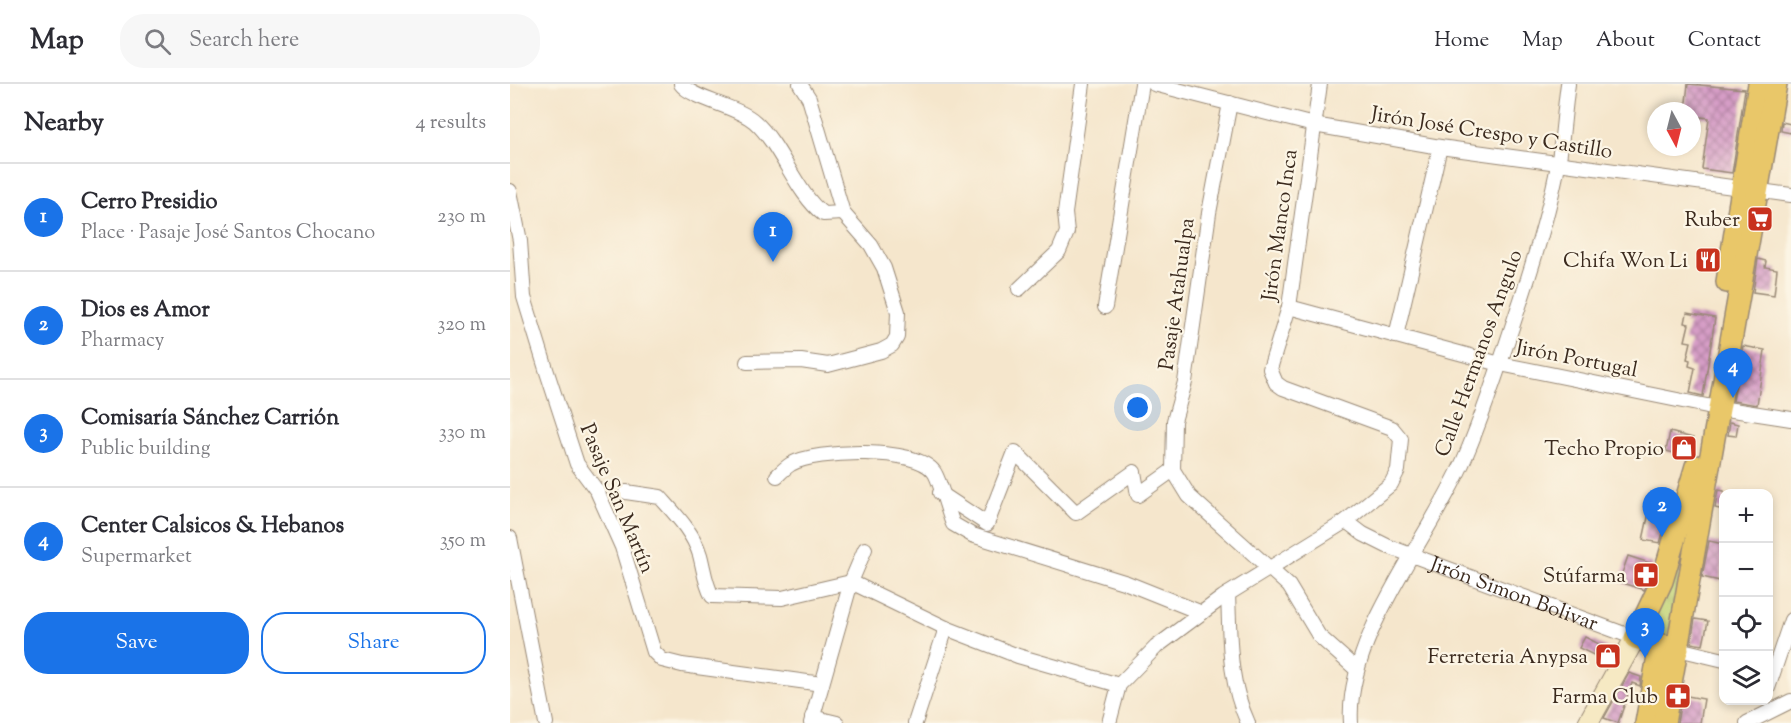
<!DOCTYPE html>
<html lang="en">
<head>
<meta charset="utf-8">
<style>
	body { margin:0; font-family:"Sorts Mill Goudy",serif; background:#f7f7f7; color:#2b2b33 }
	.controls { position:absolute; right:18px; bottom:18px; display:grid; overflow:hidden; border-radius:12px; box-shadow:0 3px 9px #0003 }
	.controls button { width:54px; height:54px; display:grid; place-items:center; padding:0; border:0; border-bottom:2px solid #e1e1e2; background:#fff; color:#2b2b33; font:30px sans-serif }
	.compass { position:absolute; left:1137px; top:18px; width:54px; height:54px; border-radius:50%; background:#fff; box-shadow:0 3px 9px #0003; rotate:173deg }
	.you { position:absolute; left:628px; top:324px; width:21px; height:21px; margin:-15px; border:4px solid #fff; border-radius:50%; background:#1a73e8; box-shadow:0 0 0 9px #1a73e833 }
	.badge { display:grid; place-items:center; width:39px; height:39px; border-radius:50%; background:#1a73e8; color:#fff; font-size:20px; font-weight:700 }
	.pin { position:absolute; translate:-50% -50px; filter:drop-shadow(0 2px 3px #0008) }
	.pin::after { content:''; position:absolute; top:32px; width:21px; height:18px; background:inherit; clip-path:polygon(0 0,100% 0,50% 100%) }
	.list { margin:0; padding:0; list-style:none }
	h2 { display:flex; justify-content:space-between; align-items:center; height:78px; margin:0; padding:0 24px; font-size:26px }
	h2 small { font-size:20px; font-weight:400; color:#7c7c81 }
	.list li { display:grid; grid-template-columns:39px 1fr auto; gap:18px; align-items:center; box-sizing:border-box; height:108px; padding:0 24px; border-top:2px solid #e1e1e2 }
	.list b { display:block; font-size:22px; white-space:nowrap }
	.list p { margin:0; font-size:20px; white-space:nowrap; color:#7c7c81 }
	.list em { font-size:20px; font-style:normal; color:#7c7c81 }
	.actions { display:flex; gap:12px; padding:18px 24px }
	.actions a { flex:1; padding:14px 0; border:2px solid #1a73e8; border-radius:24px; text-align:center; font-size:21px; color:#1a73e8 }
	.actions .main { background:#1a73e8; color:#fff }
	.icon { flex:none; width:33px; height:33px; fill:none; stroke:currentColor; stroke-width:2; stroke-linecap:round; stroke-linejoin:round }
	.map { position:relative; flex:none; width:1281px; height:639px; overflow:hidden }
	header { display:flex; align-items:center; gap:36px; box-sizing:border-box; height:84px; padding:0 30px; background:#fff; border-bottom:2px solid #e1e1e2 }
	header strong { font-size:28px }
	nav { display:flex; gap:33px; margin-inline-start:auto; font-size:21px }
	.search { width:420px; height:54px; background:#f7f7f7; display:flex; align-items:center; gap:15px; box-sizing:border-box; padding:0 21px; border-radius:24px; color:#7c7c81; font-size:22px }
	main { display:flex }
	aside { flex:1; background:#fff }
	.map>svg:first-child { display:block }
</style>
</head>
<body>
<header>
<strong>Map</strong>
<div class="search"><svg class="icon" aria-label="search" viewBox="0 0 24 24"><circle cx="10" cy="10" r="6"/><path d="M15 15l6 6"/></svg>Search here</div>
<nav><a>Home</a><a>Map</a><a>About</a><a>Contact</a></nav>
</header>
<main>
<aside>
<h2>Nearby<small>4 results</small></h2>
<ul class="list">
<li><span class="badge">1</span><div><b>Cerro Presidio</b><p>Place · Pasaje José Santos Chocano</p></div><em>230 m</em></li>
<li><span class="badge">2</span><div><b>Dios es Amor</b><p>Pharmacy</p></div><em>320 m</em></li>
<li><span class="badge">3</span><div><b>Comisaría Sánchez Carrión</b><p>Public building</p></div><em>330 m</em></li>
<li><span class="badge">4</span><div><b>Center Calsicos &amp; Hebanos</b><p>Supermarket</p></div><em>350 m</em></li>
</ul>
<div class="actions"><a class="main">Save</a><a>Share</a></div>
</aside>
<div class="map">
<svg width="1281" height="639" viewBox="0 0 1281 639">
	<defs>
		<pattern id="grass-tufts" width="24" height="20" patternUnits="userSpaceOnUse" patternTransform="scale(1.5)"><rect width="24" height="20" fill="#c3d476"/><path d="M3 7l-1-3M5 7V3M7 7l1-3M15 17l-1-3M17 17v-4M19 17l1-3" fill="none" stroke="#a8b666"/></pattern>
		<pattern id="building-cross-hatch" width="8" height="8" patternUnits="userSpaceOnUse" patternTransform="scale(1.5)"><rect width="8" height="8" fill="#d69dc6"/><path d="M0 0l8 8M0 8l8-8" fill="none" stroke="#af80a0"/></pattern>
	</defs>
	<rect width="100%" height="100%" fill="#fcf5e5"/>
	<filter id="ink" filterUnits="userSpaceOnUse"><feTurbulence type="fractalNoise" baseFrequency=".0167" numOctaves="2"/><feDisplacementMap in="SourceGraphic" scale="12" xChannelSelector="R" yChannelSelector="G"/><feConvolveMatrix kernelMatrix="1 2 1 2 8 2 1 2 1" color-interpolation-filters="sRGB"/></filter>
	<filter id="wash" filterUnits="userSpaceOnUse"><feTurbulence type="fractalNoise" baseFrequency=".008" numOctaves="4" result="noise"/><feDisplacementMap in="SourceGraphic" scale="24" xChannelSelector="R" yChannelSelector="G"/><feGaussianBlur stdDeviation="1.35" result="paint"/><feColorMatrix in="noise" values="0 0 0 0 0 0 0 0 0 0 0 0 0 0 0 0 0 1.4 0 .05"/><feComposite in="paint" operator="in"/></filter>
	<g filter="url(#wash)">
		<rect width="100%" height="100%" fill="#f5e6cc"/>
		<path fill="url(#grass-tufts)" stroke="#7f7f4a" stroke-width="1.5" d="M1171 465 1173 467 1158 557 1134 549Z"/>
		<g id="blocks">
			<g fill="url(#building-cross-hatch)">
				<path d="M1178 0 1235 5 1222 89 1192 85 1199 34 1182 32V27H1175Z"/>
				<path d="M1272 38 1281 40V49L1271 47Z"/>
				<path d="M1248 175 1256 177 1255 183 1267 185 1264 211 1243 208Z"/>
				<path d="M1177 229 1205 234 1193 312 1180 309 1185 284 1179 282 1180 276 1177 275 1181 258 1175 257 1179 240 1175 239Z"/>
				<path d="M1233 262 1255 266 1247 321 1223 317Z"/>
				<path d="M1220 338 1228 340 1226 352 1218 351Z"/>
				<path d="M1160 348 1183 354 1176 372 1156 367Z"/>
				<path d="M1208 406 1214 407V426L1205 424Z"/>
				<path d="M1140 424 1159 428 1150 459 1133 456Z"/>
				<path d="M1199 457 1214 460 1210 497 1192 493Z"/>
				<path d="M1118 472 1143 480 1134 506 1109 498Z"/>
				<path d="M1185 535 1198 537 1193 561 1181 559Z"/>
				<path d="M1075 553 1101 566 1102 570 1098 578 1069 564Z"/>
				<path d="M1119 589 1131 593 1130 602 1122 599 1108 639 1094 634Z"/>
				<path d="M1172 611 1194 615 1190 639H1167Z"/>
			</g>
		</g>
	</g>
	<g filter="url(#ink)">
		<use href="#blocks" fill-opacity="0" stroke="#988875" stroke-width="1.5"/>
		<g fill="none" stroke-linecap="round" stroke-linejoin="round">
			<defs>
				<g id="street">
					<path d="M171 0C182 15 228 22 245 38 271 61 286 109 313 130L333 129"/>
					<path d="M644 0 804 41 930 63 1281 111"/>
					<path d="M720 19 699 129 675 298 664 337 663 386 679 412 779 502 809 552 846 585"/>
					<path d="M0 107 10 157 14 213 36 285 67 380 87 407 112 463 144 568 152 576 172 581 312 600"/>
					<path d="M509 205 549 167 557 148 555 129 573 0"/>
					<path d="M595 223 632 0"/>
					<path d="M779 223 990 280 1197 322 1281 335"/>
					<path d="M886 252 930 63"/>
					<path d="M237 278 291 277 318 281 371 267 382 261 387 253 388 228 374 184 361 161 333 129 299 14 290 0"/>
					<path d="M267 392C271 388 276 383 281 380 306 366 406 362 424 388 430 396 438 428 443 440L462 451 617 499 692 529"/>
					<path d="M116 408 150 413C166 431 183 448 190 471 194 486 195 499 202 512L272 514 341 498 436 544 508 572 609 601"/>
					<path d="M430 409 477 440 505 368 566 429 624 388 628 411 663 386"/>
					<path id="s1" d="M836 437 853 450 877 462 1125 554"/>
					<path d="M0 454 36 639"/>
					<path d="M718 510C720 557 718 595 738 639"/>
					<path d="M1168 565 1214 576"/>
					<path d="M1258 604 1281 536"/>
					<path d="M302 633 327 639"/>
					<path d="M301 639 341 498 355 465"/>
					<path d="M405 639 436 544"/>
					<path d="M599 639 609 601 646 563 713 513 836 437 881 400 888 386 891 355 882 344 773 304 766 299 760 285 779 223 810 0"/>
					<path d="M841 639C835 552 923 450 956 371 975 326 990 280 1005 234 1022 184 1038 133 1048 81 1053 54 1054 27 1058 0"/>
					<path d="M1237 639 1281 617"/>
				</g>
				<path id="secondary" d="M1078 639 1125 554"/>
				<g id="primary">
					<path d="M1217 198 1249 0"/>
					<path d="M1168 565 1125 554 1152 497 1186 382"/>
					<path d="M1136 639 1150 561"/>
					<path d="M1154 639 1266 0"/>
				</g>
			</defs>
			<use href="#street" stroke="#988875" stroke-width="16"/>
			<use href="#secondary" stroke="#988875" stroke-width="22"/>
			<use href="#primary" stroke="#988875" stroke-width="24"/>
			<use href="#street" stroke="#fff" stroke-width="14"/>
			<use href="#secondary" stroke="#f6e9c3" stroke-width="20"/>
			<use href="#primary" stroke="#e9c769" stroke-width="21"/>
		</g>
	</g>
	<defs>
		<symbol id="supermarket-square" viewBox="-11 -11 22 22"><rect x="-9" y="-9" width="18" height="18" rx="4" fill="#c8321e" stroke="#fcf5e5"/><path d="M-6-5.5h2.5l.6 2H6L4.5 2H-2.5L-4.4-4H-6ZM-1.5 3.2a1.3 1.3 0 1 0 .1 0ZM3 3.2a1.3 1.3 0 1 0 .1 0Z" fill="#fff"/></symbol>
		<symbol id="restaurant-square" viewBox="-11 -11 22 22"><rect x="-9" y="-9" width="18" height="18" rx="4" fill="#c8321e" stroke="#fcf5e5"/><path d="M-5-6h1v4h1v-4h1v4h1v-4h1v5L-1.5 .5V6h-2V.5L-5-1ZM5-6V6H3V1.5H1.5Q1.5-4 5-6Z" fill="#fff"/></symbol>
		<symbol id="shop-square" viewBox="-11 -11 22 22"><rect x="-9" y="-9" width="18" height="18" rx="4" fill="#c8321e" stroke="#fcf5e5"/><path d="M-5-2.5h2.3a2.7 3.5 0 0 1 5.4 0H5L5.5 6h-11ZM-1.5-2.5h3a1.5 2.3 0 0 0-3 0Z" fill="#fff"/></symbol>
		<symbol id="pharmacy-square" viewBox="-11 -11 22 22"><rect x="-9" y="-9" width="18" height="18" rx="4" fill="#c8321e" stroke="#fcf5e5"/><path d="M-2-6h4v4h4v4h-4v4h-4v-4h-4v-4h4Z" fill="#fff"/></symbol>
	</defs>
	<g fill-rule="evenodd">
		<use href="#supermarket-square" x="1235" y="120" width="30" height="30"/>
		<use href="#restaurant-square" x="1183" y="161" width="30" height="30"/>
		<use href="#shop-square" x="1159" y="349" width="30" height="30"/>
		<use href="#pharmacy-square" x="1121" y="476" width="30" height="30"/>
		<use href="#shop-square" x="1083" y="557" width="30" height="30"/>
		<use href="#pharmacy-square" x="1153" y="597" width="30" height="30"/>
	</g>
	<g text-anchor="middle" stroke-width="4.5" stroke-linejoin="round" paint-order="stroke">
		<g font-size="21" fill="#3b2a1e" stroke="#fcf5e5">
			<text transform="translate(982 48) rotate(9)" y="7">Jirón José Crespo y Castillo</text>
			<text transform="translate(769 141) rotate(-82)" y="7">Jirón Manco Inca</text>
			<text transform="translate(666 210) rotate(-82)" y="7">Pasaje Atahualpa</text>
			<text transform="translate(968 269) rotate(-70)" y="7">Calle Hermanos Angulo</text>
			<text transform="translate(1067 274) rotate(11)" y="7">Jirón Portugal</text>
			<text transform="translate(108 414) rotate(67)" y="7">Pasaje San Martín</text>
			<text dy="7" stroke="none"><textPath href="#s1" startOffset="184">Jirón Simon Bolivar</textPath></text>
		</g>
		<g font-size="21" fill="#3b2a1e" stroke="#fcf5e5" text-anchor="end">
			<text x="1230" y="142">Ruber</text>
			<text x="1178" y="183">Chifa Won Li</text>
			<text x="1154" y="371">Techo Propio</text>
			<text x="1116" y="498">Stúfarma</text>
			<text x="1078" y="579">Ferreteria Anypsa</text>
			<text x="1148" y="619">Farma Club</text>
		</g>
	</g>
</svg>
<div class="controls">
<button>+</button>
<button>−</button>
<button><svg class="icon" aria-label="locate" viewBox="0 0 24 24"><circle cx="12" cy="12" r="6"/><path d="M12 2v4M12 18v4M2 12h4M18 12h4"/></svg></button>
<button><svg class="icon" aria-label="layers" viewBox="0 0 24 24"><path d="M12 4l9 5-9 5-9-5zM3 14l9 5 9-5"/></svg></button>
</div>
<svg class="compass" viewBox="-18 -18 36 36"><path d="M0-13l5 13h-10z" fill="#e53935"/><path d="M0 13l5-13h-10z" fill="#7c7c81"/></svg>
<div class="you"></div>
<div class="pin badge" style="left:263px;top:178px">1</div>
<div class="pin badge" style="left:1152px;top:453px">2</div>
<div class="pin badge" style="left:1135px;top:574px">3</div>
<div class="pin badge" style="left:1223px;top:314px">4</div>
</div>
</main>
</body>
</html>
